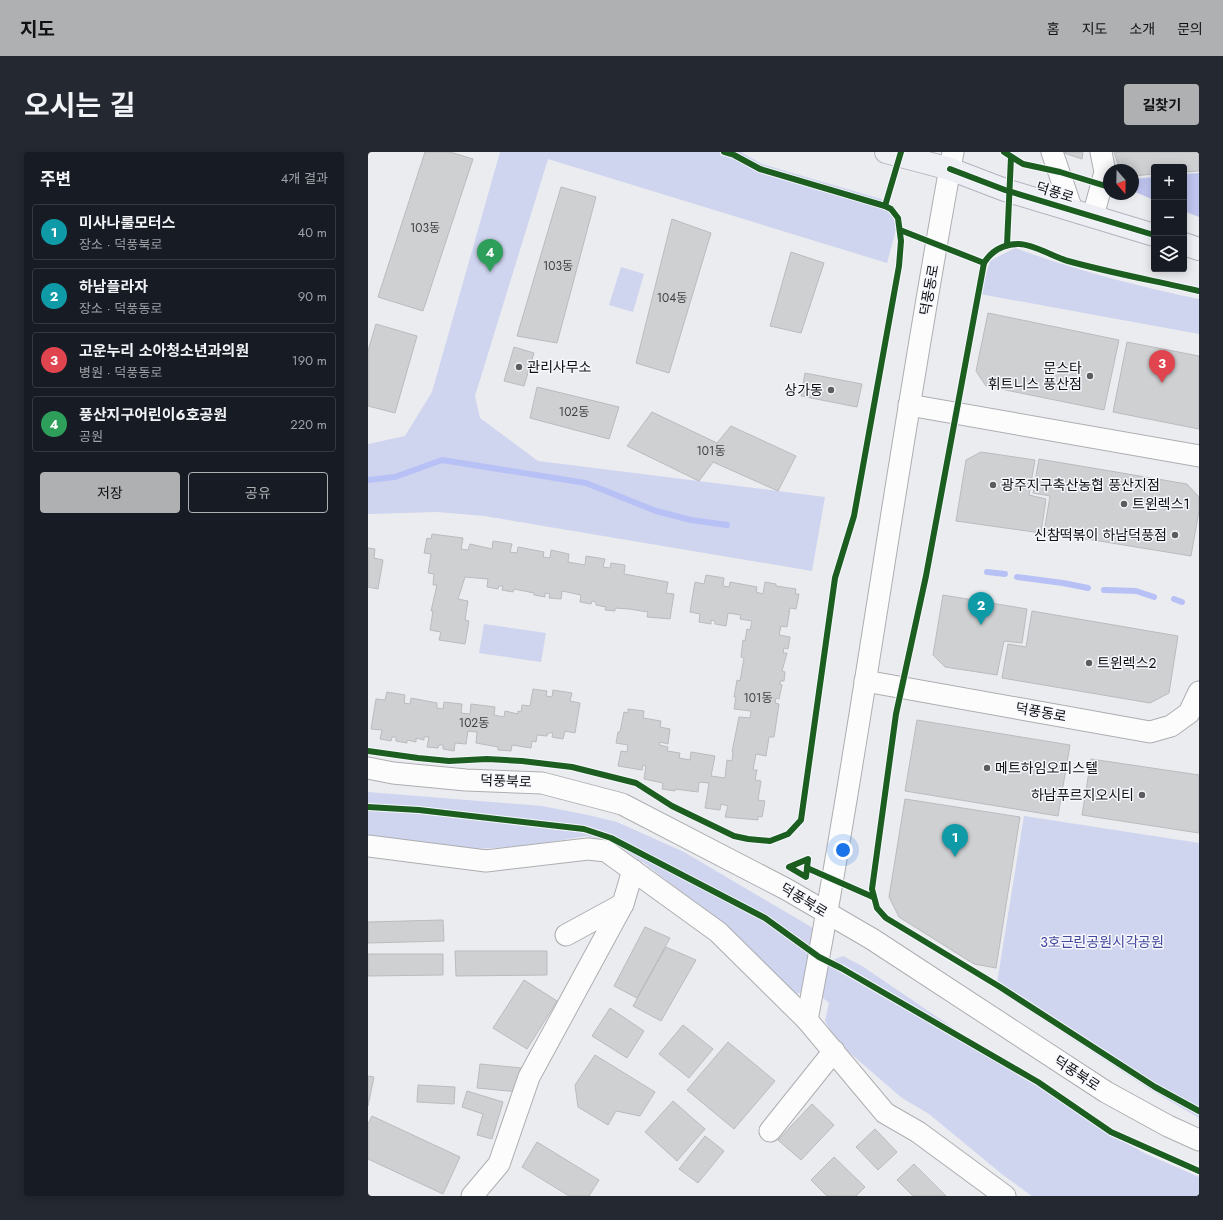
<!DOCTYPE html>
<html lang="ko">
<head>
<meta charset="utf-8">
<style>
	body { margin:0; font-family:Jost,"Noto Sans KR",sans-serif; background:#242831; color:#f1f3f6 }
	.controls { position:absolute; right:12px; top:12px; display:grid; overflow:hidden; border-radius:4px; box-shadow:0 2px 10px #0003 }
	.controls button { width:36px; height:36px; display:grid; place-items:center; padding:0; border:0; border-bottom:1px solid #363941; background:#171b24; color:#f1f3f6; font:20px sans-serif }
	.compass { position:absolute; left:735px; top:12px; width:36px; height:36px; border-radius:50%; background:#171b24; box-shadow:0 2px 10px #0003; rotate:160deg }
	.you { position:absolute; left:475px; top:698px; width:14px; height:14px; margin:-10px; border:3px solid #fff; border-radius:50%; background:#1a73e8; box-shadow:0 0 0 6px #1a73e833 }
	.badge { display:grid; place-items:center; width:26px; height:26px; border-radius:50%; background:#aeb0b2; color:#fff; font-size:13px; font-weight:700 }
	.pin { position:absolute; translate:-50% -33px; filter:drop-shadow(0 1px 2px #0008) }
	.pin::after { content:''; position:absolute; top:21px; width:14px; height:12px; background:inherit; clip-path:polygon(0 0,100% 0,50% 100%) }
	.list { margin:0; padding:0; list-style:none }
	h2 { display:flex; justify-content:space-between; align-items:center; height:52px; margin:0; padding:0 16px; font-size:17px }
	h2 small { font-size:13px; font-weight:400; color:#9ea1a6 }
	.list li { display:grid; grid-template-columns:26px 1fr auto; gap:12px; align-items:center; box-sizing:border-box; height:56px; margin:0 8px 8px; padding:0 8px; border:1px solid #363941; border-radius:4px }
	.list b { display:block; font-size:15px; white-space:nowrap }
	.list p { margin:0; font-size:13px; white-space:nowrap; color:#9ea1a6 }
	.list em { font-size:13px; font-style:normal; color:#9ea1a6 }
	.actions { display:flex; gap:8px; padding:12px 16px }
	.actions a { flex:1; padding:9px 0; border:1px solid #aeb0b2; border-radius:4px; text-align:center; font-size:14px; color:#aeb0b2 }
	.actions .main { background:#aeb0b2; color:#111 }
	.icon { flex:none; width:22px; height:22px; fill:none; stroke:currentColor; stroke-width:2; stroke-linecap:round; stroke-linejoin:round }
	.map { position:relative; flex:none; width:831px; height:1044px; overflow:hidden; border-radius:4px }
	header { display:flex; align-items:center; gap:24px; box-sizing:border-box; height:56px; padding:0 20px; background:#aeb0b2; color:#111 }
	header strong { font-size:19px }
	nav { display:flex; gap:22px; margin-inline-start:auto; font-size:14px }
	.intro { display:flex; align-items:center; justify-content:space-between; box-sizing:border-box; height:96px; padding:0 24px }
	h1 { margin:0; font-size:28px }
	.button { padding:10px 18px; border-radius:4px; background:#aeb0b2; color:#111; font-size:14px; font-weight:700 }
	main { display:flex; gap:24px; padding:0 24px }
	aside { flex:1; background:#171b24; border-radius:4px; box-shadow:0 2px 10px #0003 }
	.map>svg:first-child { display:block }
</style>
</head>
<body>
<header>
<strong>지도</strong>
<nav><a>홈</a><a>지도</a><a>소개</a><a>문의</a></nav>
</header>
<div class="intro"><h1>오시는 길</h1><a class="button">길찾기</a></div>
<main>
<aside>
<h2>주변<small>4개 결과</small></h2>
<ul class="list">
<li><span class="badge" style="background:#0f9aa8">1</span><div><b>미사나룰모터스</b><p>장소 · 덕풍북로</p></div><em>40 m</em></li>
<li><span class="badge" style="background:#0f9aa8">2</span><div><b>하남플라자</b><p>장소 · 덕풍동로</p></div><em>90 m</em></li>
<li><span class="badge" style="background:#e0444e">3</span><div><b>고운누리 소아청소년과의원</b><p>병원 · 덕풍동로</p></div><em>190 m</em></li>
<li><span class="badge" style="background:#2e9e5b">4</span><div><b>풍산지구어린이6호공원</b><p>공원</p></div><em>220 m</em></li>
</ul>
<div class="actions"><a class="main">저장</a><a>공유</a></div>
</aside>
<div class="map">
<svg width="831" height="1044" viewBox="0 0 831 1044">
	<rect width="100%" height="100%" fill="#ebecef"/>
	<g fill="#cfd4ef">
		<path d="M132 0H373L394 12 513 47 527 55 531 67 519 111 180 7 107 244 112 266 170 309 457 345 444 419 116 364 69 360 0 362V292L37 284 64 240Z"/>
		<path d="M647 96C707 118 768 134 831 147V182L612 142 622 109Z"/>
		<path d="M253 115 276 122 265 160 241 153Z"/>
		<path d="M116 472 178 481 173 510 111 501Z"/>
		<path d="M0 640 174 654 220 663 249 670 316 700 445 776 451 797 462 809 475 804 494 814 740 981 778 1002 831 1025V1044H664L635 1023 561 962 534 946 468 889 457 869 461 851 443 836 429 842 352 770 276 711 243 689 218 684 159 694 107 697 0 684Z"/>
		<path d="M656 664 831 691V966L783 938 628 837Z"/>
	</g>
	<g fill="#bec4ee">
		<path d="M831 21V65L816 59V22Z"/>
		<path d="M786 25V48L765 39V27Z"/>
	</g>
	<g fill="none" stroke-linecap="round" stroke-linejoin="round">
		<g stroke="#b8c1f5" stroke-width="6">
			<path d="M0 328 27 325 74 308 218 331 288 359 323 368 359 373"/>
			<path d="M619 420 637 422"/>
			<path d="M649 425 695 431 720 436"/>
			<path d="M736 438 768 439 786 445"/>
			<path d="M806 447 814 450"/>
		</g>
	</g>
	<g fill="#cfd0d2" stroke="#babbbe">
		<path d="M57 0H82L105 7 55 159 10 145Z"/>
		<path d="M693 0H715L714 7Z"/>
		<path d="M746 0H831V19L816 20V15H786V22L765 24V18H752Z"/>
		<path d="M193 35 228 45 189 191 149 184Z"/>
		<path d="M304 67 343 81 301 221 268 211Z"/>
		<path d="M423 100 456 111 433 181 402 174Z"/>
		<path d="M620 161 751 188 736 258 618 234 608 219Z"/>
		<path d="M8 172 49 184 27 261 0 254V199Z"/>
		<path d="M759 190 831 204V277L745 260Z"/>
		<path d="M146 195 166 201 156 234 136 229Z"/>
		<path d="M437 221 494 232 489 255 433 244Z"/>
		<path d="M169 235 251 255 241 287 162 266Z"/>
		<path d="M284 260 349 291 363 274 428 304 410 339 345 310 331 329 259 294Z"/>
		<path d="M613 300 667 308 661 343 678 347 673 381 588 369 598 308Z"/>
		<path d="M671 307 819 332 831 345V359L823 404 676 380 682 344 665 341Z"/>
		<path d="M64 382 95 386 93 397 100 398 102 392 124 397 125 389 144 392 142 400 149 401 150 395 176 400 175 405 182 406 183 398 201 402 200 410 217 413 218 404 237 407 235 415 242 416 243 411 257 413 256 422 300 430 298 441 306 442 302 467 279 465 280 460 261 457 247 456V459L237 458 238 455 228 453V450L224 449 223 452 212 450 213 443 194 439 193 447 181 446 182 442 177 441V445L166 443V441L146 437 145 440 134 438 135 434H131L130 437 119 435 120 427 97 425 90 447 100 449 97 468 101 469 97 492 71 488 73 480 62 478 65 459H63L69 433H65L66 422 60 421 63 402 56 401 59 386 63 387Z"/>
		<path d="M0 396 7 397 6 406 15 408 10 437 0 435Z"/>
		<path d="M338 423 356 426 355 434 361 435 362 430 389 435 388 440 395 442 397 430 408 432V434L428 437 427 442H431L428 457 422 456 419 475 413 474 411 483 422 485 420 497 416 496 415 501H419L414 519 417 520 416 529H412V532L414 533 411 547 408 546 407 551 411 552 406 585H401L398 604 388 602 385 618H389L387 628 393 629 390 648 397 649 394 665 390 664V668L357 665 360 654 353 652 352 658 337 656 341 631 331 630 330 640 307 637V639L294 637 295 631 276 627 278 614 275 613 274 618 250 614 253 599 259 600 260 593 248 591 250 580H252L256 560 260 561V557L276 559 275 566 293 569 292 575 302 577 300 592 292 590 291 593 300 595 299 599 312 601 311 606 322 608 323 600 347 604 343 624 357 626 359 608 364 609 365 600H364L371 565 382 566 383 559 366 557 368 545H366L369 528 372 529 376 506 373 505 375 488 377 489 379 477 382 478 384 469 372 467 373 463 360 461 358 474 347 472V469L343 468V472L331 470 332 462 322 460 327 430 336 432Z"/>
		<path d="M575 443 659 457 654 491 636 489 629 523 577 515 565 503Z"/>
		<path d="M664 459 810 484 801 541 782 551 634 526 640 492 658 495Z"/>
		<path d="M165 537 179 539 178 544 184 545 185 538 204 541 202 549 212 551 207 581 197 579 195 587 184 585 185 581H180L179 584 169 583 168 590 164 589 163 596 144 593 143 599 130 598V595L108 591 109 580 100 579 98 592 87 591 86 599 75 597V593H71L70 596 59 595 61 585H56V588L48 586V590L39 588V591L28 589V585H24L23 589 12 587 14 578 3 577 8 547 17 548 19 540 37 543 36 551 42 552 43 546 69 551V556L75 557 76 550 94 552 93 561 102 562 103 552 127 555 126 563 136 565 137 559 150 562V559L153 560 154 553 162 554Z"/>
		<path d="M549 568 702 593 690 664 537 639Z"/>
		<path d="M723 607 831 623V681L714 663Z"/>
		<path d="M537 647 652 665 628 816 606 812 531 765 521 745Z"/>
		<path d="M75 768 76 789 0 791V770Z"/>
		<path d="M277 775 302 786 269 846 246 834Z"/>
		<path d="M298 795 328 808 293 869 265 854Z"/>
		<path d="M87 799H179V823L88 824Z"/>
		<path d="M0 802H75V823L0 824Z"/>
		<path d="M156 828 189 849 159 897 125 876Z"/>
		<path d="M242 856 276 879 259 906 224 884Z"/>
		<path d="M315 873 345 897 321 926 291 902Z"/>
		<path d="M360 890 407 929 366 977 319 938Z"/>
		<path d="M227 903 287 940 272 964 248 959 240 973 210 955 207 933Z"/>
		<path d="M112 912 154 916 151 940 109 936Z"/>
		<path d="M0 924 6 925 0 954Z"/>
		<path d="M50 933 87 935 86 952 49 950Z"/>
		<path d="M99 939 135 950 124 987 109 983 115 962 94 955Z"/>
		<path d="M305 949 337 977 309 1009 277 980Z"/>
		<path d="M444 952 466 973 433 1008 410 988Z"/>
		<path d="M4 964 92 1005 75 1042 0 1007V972Z"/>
		<path d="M507 977 529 1000 510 1018 488 995Z"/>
		<path d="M337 984 356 999 330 1031 311 1017Z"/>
		<path d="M169 990 231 1028 221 1044H201L154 1015Z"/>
		<path d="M466 1005 497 1035 488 1044H459L443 1028Z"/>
		<path d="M546 1012 578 1044H545L529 1028Z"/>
	</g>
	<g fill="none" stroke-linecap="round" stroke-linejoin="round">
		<defs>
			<g id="minor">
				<path d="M684 0 704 58"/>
				<path d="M725 64 737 20 733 0"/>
				<path d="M541 253 831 304"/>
				<path d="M497 529 782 580 803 574 821 561 831 540"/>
				<path d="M0 616 25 621 98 628 174 631 254 652 418 737 504 787 738 940 800 974 831 988"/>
				<path d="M0 694 118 709 220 697 238 699 350 780 439 868 517 961 550 980 637 1044"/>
				<path d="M198 783 255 752"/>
				<path d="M439 868C494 580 531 289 585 0"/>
				<path d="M402 979 466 899"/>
				<path d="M104 1044 131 1012 161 925 255 752 265 718"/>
			</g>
			<g id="major">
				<path d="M518 0 582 17 637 38 786 83"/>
				<path d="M816 92 831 97"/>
			</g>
		</defs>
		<use href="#minor" stroke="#adaeb1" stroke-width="23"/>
		<use href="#major" stroke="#b1b3bd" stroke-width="24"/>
		<use href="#minor" stroke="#fcfcfd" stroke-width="21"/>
		<use href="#major" stroke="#eeeff5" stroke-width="22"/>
		<defs>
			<g id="cycleway">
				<path d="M636 0 655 12 692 20 741 35"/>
				<path d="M582 17 637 38 786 83"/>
				<path d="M517 54 533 0"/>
				<path d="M532 78 616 111"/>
				<path d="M639 93 643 5"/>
				<path d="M831 139C788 129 743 121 700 109 686 105 665 92 651 92 635 92 624 98 616 111L558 424 528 562 504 737 509 756 518 766 632 835 787 935 831 959"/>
				<path d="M0 599 50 606 81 609 119 607 154 609 204 615 268 631 304 654 366 684 380 687 402 689 420 682 433 668 467 426 486 364 531 114 533 89 530 66 523 57 517 54 392 17 366 3 356 0"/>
				<path d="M0 655 51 658 216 677 243 686 397 766 451 805 473 816 670 930 743 980 831 1019"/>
				<path d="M440 707 438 725 421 715Z"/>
				<path d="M439 716 505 745"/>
			</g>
		</defs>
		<use href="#cycleway" stroke="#f7f8fe" stroke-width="8"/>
		<use href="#cycleway" stroke="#1b5e20" stroke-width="6"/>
	</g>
	<g fill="#5d5d5f" stroke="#f7f8fe" stroke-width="1.5">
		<circle cx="151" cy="215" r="4"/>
		<circle cx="722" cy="224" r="4"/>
		<circle cx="463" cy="238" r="4"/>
		<circle cx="625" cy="333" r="4"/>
		<circle cx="756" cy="352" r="4"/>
		<circle cx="807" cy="383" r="4"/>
		<circle cx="721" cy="511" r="4"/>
		<circle cx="619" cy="616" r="4"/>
		<circle cx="774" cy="643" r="4"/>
	</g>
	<g text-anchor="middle" stroke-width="3" stroke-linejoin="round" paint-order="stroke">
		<g font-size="12" fill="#404042">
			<text x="57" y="80">103동</text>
			<text x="190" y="118">103동</text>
			<text x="304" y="150">104동</text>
			<text x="206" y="264">102동</text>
			<text x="343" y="303">101동</text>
			<text x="390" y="550">101동</text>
			<text x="106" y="575">102동</text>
		</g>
		<g font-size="14" fill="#101012" stroke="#f7f8fe">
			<text transform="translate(687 40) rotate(17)" y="5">덕풍로</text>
			<text transform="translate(561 138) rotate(-80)" y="5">덕풍동로</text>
			<text transform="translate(673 560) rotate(10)" y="5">덕풍동로</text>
			<text transform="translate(138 629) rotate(2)" y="5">덕풍북로</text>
			<text transform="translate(436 748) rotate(31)" y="5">덕풍북로</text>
			<text transform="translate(709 921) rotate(33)" y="5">덕풍북로</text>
		</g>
		<g font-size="14" fill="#101012" stroke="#f7f8fe" text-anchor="start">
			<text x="159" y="220">관리사무소</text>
			<text x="714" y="221" text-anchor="end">문스타<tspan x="714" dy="16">휘트니스 풍산점</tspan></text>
			<text x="455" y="243" text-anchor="end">상가동</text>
			<text x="633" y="338">광주지구축산농협 풍산지점</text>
			<text x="764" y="357">트윈렉스1</text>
			<text x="799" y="388" text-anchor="end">신참떡볶이 하남덕풍점</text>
			<text x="729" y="516">트윈렉스2</text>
			<text x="627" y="621">메트하임오피스텔</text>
			<text x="766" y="648" text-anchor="end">하남푸르지오시티</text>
		</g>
		<g font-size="14" fill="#43489d" stroke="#f7f8fe">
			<text x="734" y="795">3호근린공원시각공원</text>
		</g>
	</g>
</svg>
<div class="controls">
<button>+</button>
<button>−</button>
<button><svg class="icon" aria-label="layers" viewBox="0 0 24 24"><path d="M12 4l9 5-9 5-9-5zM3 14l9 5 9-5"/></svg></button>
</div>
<svg class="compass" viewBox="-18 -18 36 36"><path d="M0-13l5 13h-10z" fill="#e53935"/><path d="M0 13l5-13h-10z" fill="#9ea1a6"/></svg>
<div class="you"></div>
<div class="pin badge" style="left:587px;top:705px;background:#0f9aa8">1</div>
<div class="pin badge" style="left:613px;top:473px;background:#0f9aa8">2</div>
<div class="pin badge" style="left:794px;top:231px;background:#e0444e">3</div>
<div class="pin badge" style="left:122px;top:120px;background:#2e9e5b">4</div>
</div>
</main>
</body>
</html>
